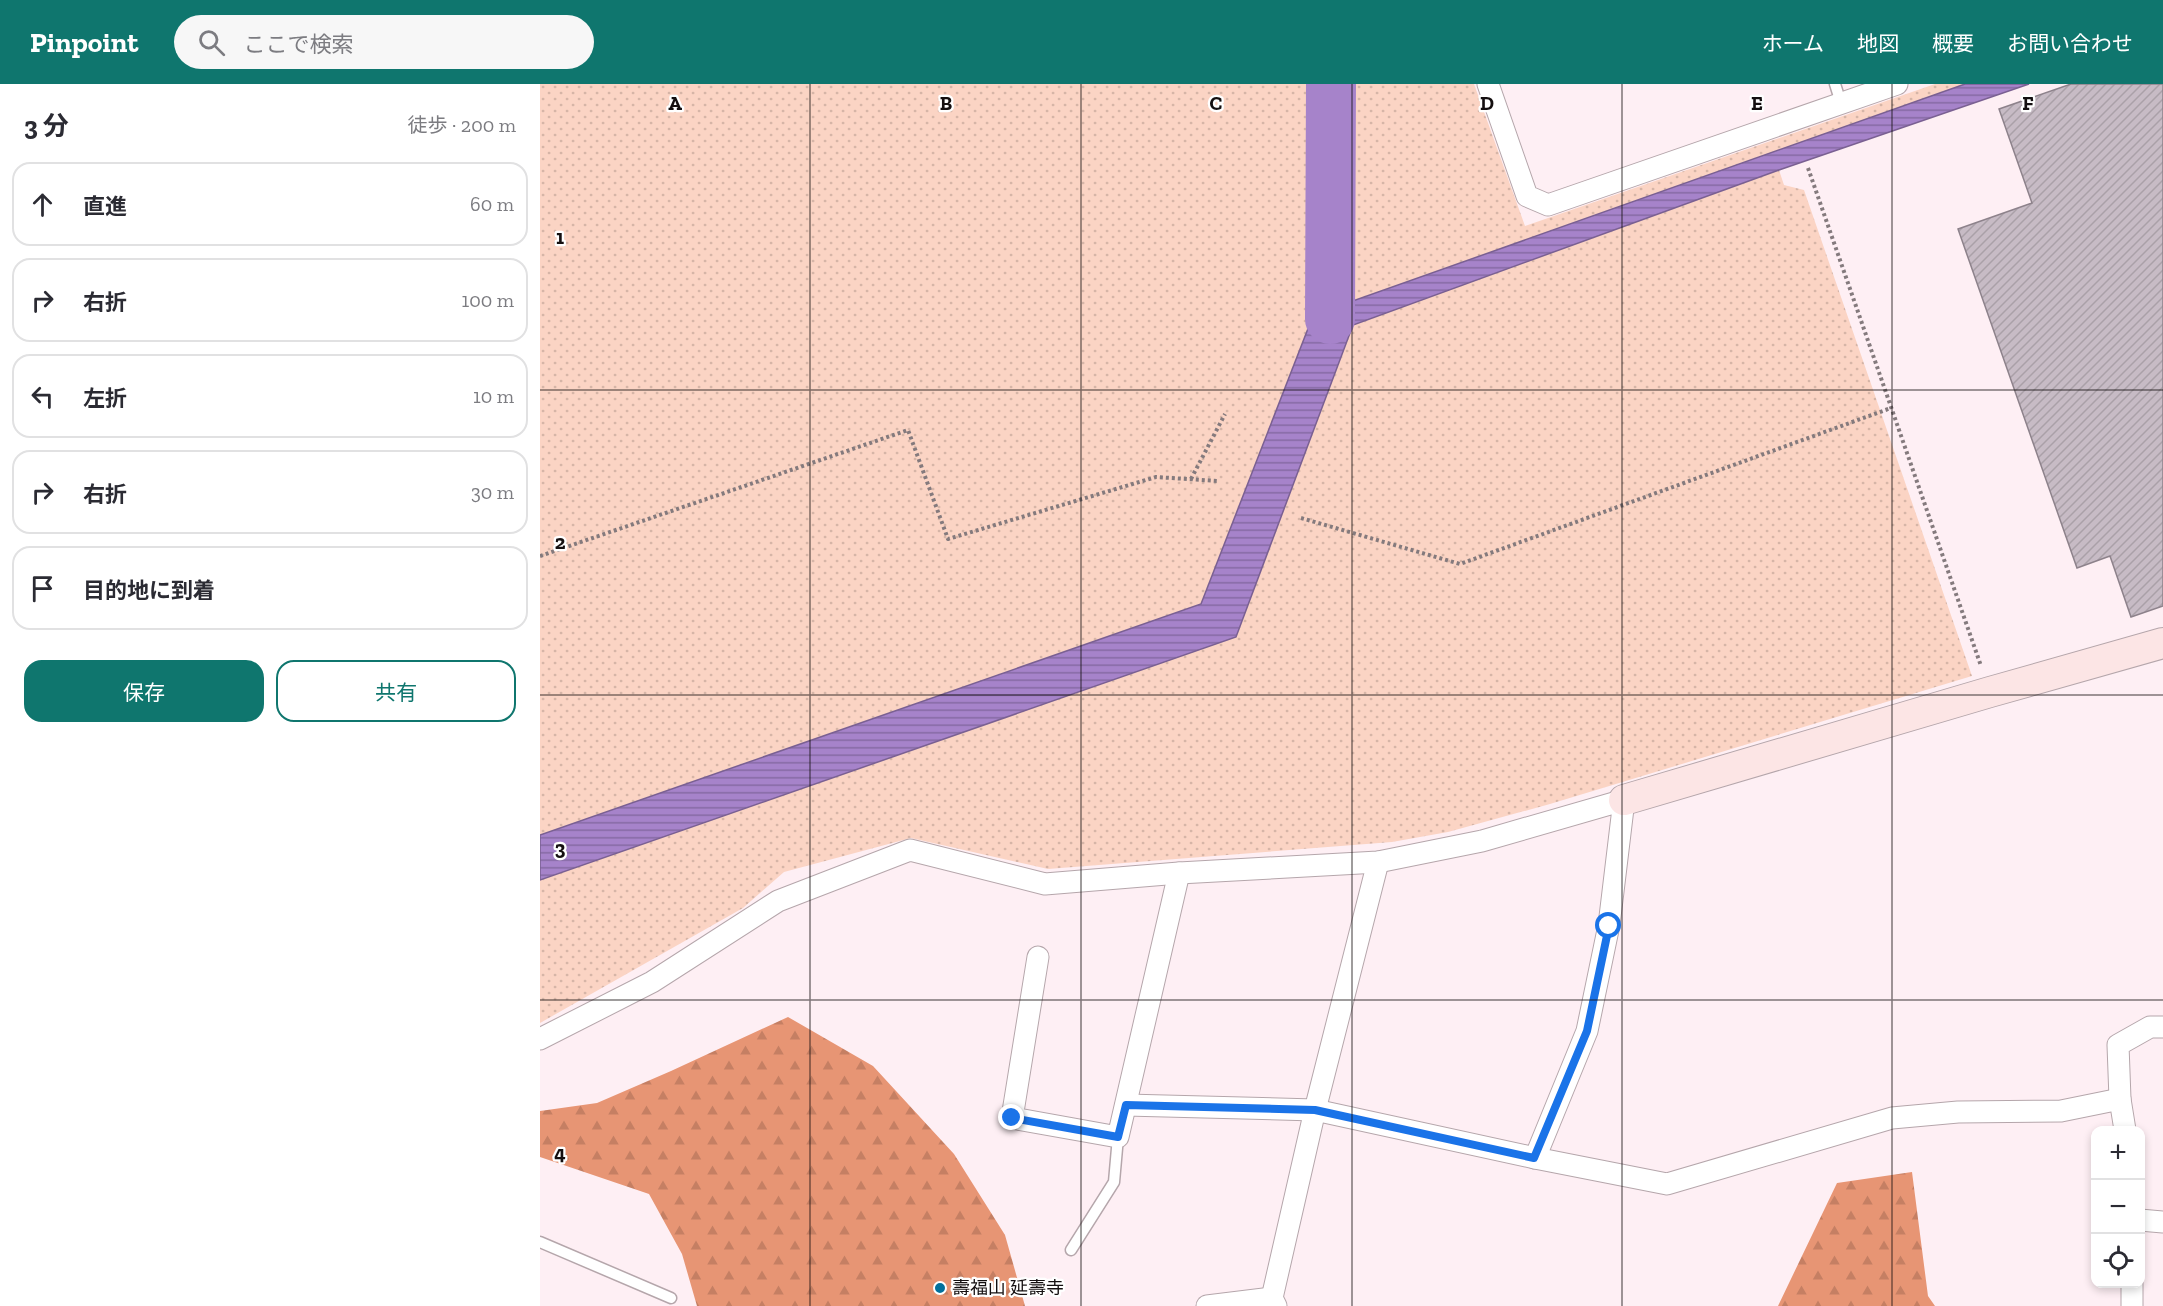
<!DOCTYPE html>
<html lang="ja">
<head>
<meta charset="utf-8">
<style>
	body { margin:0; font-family:"Zilla Slab","Noto Sans JP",serif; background:#f7f7f7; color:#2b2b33 }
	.controls { position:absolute; right:18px; bottom:18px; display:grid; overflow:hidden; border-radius:12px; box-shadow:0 3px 9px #0003 }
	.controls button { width:54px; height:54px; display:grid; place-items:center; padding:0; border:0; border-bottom:2px solid #e1e1e2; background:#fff; color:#2b2b33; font:30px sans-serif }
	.stop { position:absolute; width:18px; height:18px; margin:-14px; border:4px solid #1a73e8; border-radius:50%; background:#fff }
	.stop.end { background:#1a73e8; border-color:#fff; box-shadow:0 2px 6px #0008 }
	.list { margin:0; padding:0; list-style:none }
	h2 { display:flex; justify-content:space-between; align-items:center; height:78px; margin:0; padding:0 24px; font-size:26px }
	h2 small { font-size:20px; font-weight:400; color:#7c7c81 }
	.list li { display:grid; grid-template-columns:39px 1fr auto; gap:18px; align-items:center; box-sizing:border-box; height:84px; margin:0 12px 12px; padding:0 12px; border:2px solid #e1e1e2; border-radius:18px }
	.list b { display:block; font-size:22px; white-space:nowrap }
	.list em { font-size:20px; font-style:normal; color:#7c7c81 }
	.actions { display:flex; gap:12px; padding:18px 24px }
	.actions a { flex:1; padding:14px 0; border:2px solid #0f766e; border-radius:18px; text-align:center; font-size:21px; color:#0f766e }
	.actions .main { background:#0f766e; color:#fff }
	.icon { flex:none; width:33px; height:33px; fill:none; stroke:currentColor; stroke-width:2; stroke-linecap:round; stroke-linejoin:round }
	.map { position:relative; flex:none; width:1623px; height:1222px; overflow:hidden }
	header { display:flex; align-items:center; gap:36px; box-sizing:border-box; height:84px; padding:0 30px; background:#0f766e; color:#fff }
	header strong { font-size:28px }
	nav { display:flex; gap:33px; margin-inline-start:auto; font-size:21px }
	.search { width:420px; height:54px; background:#f7f7f7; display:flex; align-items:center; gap:15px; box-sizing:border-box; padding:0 21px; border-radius:33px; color:#7c7c81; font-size:22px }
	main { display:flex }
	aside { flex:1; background:#fff }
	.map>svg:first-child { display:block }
</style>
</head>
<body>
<header>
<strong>Pinpoint</strong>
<div class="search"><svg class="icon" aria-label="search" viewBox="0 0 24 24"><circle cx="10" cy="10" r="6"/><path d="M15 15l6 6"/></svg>ここで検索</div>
<nav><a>ホーム</a><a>地図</a><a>概要</a><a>お問い合わせ</a></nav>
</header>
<main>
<aside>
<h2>3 分<small>徒歩 · 200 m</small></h2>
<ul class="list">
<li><svg class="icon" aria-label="ahead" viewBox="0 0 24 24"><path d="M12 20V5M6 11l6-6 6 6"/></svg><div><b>直進</b></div><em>60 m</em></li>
<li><svg class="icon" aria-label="right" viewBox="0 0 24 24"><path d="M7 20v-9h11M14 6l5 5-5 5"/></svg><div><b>右折</b></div><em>100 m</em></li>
<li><svg class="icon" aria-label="left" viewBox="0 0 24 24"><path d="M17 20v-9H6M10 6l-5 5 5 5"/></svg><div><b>左折</b></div><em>10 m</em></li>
<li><svg class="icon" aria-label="right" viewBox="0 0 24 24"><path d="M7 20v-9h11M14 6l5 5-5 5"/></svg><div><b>右折</b></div><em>30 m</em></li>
<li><svg class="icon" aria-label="arrive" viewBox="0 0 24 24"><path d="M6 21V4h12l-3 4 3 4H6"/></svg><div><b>目的地に到着</b></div></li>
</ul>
<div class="actions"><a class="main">保存</a><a>共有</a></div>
</aside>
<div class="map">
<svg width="1623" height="1222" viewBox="0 0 1623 1222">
	<defs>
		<pattern id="grass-dots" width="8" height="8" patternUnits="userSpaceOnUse" patternTransform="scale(1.5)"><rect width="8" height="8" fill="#fbd4c4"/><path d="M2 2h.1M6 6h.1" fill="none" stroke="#d6b5a7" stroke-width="1.8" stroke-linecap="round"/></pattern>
		<pattern id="forest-firs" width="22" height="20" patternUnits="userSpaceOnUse" patternTransform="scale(1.5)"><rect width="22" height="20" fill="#e79574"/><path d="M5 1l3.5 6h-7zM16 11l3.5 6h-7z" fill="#c57f63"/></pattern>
		<pattern id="water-rules" width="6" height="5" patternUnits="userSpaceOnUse" patternTransform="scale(1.5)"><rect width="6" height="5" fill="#a683ca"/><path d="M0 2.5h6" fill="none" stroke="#866aa3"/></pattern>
		<pattern id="building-hatch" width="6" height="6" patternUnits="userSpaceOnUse" patternTransform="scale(1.5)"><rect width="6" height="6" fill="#c7bbc5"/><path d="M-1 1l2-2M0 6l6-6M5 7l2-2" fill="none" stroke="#aaa0a8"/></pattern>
	</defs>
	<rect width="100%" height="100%" fill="#feeff4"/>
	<g fill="url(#grass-dots)">
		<path d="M0 0H783V206L661 520 0 751Z"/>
		<path d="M803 0H934L985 142 1395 0H1426L810 218 802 214Z"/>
		<path d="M1239 86 1244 101 1264 106 1432 592 1010 720 908 748 852 758 508 785 371 754 244 788 203 824 0 939V796L696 553 813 241Z"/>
	</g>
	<g fill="url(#forest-firs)">
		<path d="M248 933 333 982 414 1070 465 1151 485 1222H157L142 1170 109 1110 0 1073V1027L57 1019 131 987Z"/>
		<path d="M1372 1088 1388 1212 1395 1222H1238L1297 1099Z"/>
	</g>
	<path fill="url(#water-rules)" stroke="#7a6092" stroke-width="1.5" d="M1425 0H1489L1239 86 813 241 696 553 0 796V751L661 520 783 206 810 218Z"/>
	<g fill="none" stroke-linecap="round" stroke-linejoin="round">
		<path stroke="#a683ca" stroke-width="50" d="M790 235 791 0"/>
	</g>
	<path fill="url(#building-hatch)" stroke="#8d828b" stroke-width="1.5" d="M1531 0H1623V522L1591 533 1570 472 1537 484 1418 145 1492 119 1459 25Z"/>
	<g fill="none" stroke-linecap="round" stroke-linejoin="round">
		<defs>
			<g id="lane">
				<path d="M1295 0 1301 19"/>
				<path d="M0 1158 131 1214"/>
				<path d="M531 1166 574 1098 578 1053"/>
			</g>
			<g id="street">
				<path d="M948 0 987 112 1008 121 1357 0"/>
				<path d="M498 873 472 1034 578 1053 639 789"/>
				<path d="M0 955 112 898 238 817 370 766 505 800 639 789 838 778 942 757 1084 716 1069 841 1047 947 995 1074"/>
				<path d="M586 1021 775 1026 995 1074 1127 1100 1352 1034 1418 1028 1521 1027 1580 1015"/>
				<path d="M1585 1046 1580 1015 1578 961 1610 943H1623"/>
				<path d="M1600 1136 1623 1138"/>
				<path d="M667 1222 732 1214"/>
				<path d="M736 1222 732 1214 775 1026 838 778"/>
				<path d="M1592 1222V1200"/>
			</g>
			<path id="secondary" d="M1084 716 1450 608 1623 559"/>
		</defs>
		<use href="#lane" stroke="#b5a6ab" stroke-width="13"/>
		<use href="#street" stroke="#b5a6ab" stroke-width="23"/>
		<use href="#secondary" stroke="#b5a6ab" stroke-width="32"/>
		<g stroke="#847a7d" stroke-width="4" stroke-dasharray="3 3" stroke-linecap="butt">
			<path d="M1268 84 1441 582"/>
			<path d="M651 395 685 330"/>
			<path d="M761 434 920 480 1351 324"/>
			<path d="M0 472 368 346 408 455 616 393 678 397"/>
		</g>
		<use href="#lane" stroke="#fff" stroke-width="10"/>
		<use href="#street" stroke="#fff" stroke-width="21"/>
		<use href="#secondary" stroke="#fce5e5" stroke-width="30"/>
	</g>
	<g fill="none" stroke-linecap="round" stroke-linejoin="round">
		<path stroke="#1a73e8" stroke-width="8" d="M472 1034 578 1053 586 1021 775 1026 994 1074 1047 947 1069 842"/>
	</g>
	<path fill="none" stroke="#140f10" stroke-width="1.5" stroke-opacity="0.55" d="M270 0V1222M541 0V1222M812 0V1222M1082 0V1222M1352 0V1222M0 306H1623M0 611H1623M0 916H1623"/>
	<circle fill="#02709c" stroke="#fff" stroke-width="2" cx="400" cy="1204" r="6"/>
	<g text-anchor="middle" stroke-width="4.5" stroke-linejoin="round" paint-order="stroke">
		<g font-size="18" fill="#140f10" stroke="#fff" text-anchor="start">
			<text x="412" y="1210">壽福山 延壽寺</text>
		</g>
	</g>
	<g font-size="20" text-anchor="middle" font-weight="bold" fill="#140f10" stroke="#fff" stroke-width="4.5" stroke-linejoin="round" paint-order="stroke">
		<text x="135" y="26">A</text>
		<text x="406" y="26">B</text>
		<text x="676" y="26">C</text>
		<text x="947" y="26">D</text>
		<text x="1217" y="26">E</text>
		<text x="1488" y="26">F</text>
		<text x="20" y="160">1</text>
		<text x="20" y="465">2</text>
		<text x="20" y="771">3</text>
		<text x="20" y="1076">4</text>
	</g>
</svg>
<div class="controls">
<button>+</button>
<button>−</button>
<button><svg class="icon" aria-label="locate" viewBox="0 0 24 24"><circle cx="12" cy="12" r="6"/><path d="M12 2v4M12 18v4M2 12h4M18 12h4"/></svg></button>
</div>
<div class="stop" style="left:1069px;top:842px"></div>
<div class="stop end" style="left:472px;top:1034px"></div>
</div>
</main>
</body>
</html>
